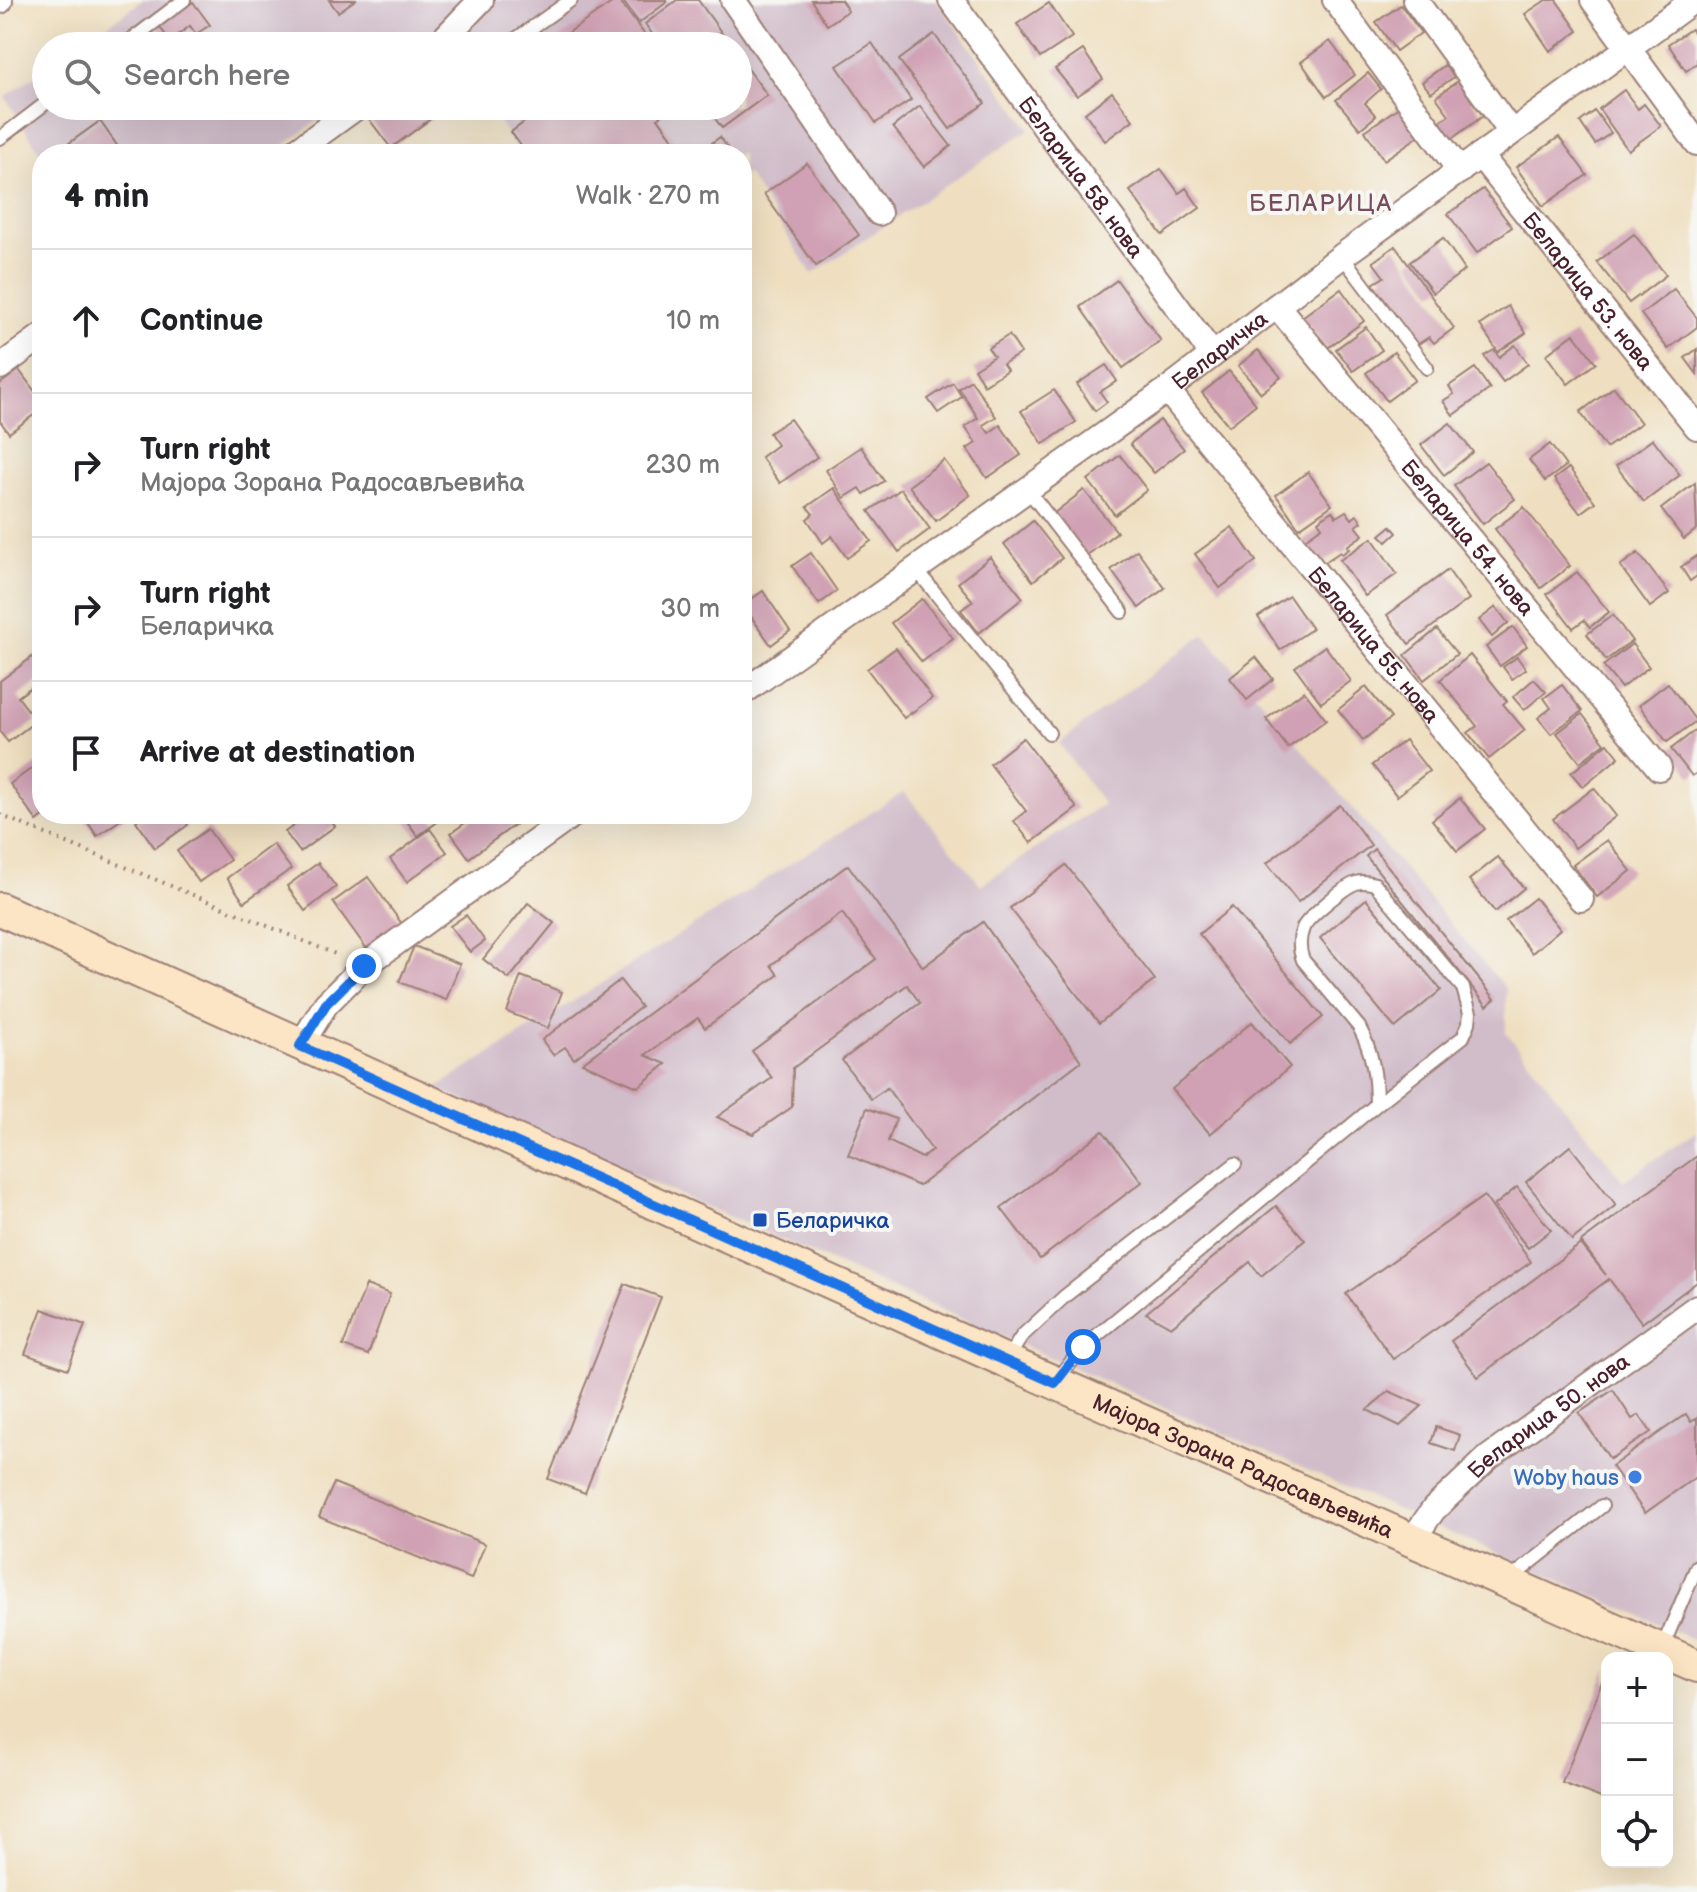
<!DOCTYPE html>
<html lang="en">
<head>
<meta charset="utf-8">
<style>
	body { margin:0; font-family:"Balsamiq Sans",sans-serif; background:#f6f6f6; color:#202124 }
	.controls { position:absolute; right:24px; bottom:24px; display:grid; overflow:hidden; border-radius:16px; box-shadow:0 8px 32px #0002 }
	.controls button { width:72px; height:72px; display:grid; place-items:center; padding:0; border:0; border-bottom:2px solid #e0e0e0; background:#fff; color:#202124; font:40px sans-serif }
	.stop { position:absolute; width:24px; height:24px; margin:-18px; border:6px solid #1a73e8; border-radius:50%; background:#fff }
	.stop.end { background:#1a73e8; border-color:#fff; box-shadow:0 2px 8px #0008 }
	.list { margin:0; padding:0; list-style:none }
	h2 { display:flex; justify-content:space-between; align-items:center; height:104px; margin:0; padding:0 32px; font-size:34px }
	h2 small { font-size:26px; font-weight:400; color:#757577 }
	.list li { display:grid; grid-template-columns:52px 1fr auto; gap:24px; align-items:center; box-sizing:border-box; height:144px; padding:0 32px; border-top:2px solid #e0e0e0 }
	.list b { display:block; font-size:30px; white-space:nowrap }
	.list p { margin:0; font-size:26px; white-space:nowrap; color:#757577 }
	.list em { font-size:26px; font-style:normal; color:#757577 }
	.icon { flex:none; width:44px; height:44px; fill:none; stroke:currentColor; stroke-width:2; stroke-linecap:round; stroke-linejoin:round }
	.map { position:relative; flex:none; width:1697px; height:1892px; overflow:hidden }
	.search { position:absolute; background:#fff; box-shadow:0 8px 32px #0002; left:32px; top:32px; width:720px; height:88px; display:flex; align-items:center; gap:20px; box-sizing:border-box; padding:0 28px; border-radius:44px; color:#757577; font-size:30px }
	.panel { position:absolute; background:#fff; box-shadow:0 8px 32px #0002; left:32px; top:144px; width:720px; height:680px; border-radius:32px }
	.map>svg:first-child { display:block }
</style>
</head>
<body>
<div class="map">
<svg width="1697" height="1892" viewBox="0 0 1697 1892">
	<rect width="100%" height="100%" fill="#f6f6f2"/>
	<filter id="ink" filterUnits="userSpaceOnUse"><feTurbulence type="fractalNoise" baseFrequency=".0125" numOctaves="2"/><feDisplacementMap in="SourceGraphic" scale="16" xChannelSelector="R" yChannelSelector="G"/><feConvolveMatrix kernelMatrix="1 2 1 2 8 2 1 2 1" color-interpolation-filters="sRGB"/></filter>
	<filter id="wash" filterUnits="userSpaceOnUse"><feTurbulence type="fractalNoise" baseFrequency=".006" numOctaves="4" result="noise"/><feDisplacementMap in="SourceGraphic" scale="32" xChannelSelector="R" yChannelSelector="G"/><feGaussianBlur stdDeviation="1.8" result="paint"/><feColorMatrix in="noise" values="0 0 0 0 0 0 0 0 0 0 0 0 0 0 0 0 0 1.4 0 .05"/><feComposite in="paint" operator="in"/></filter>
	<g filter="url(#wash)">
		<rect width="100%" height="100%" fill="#efdfc0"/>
		<g fill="#d1bdca">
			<path d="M143 0H936L1030 129 812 274 747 174 742 177V154H520L489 106H738V46H78Z"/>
			<path d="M46 68V106H338L272 154 42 155 5 97Z"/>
			<path d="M1204 634 1506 989V1032L1623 1181 1697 1131V1641L436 1088 904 792 981 885 1103 804 1059 743Z"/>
		</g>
		<g id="blocks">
			<g fill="#d0a1b4">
				<path d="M329 0H355L338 12Z"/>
				<path d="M616 0H619L653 46H549Z"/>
				<path d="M622 0H666L667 2 639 23Z"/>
				<path d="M677 0H698L731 46H661L645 24Z"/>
				<path d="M811 0H841L848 11 827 25Z"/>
				<path d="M1546 0H1556L1578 31 1550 51 1525 14Z"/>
				<path d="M193 2 210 25 196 34 190 26 170 41 159 26Z"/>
				<path d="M1049 3 1072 37 1040 58 1017 24Z"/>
				<path d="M1401 5 1421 33 1396 51 1376 22Z"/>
				<path d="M1691 29 1697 39V63L1686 71 1668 44Z"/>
				<path d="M934 34 985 103 950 129 899 60Z"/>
				<path d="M1330 41 1355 75 1326 97 1301 62Z"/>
				<path d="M872 43 911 100 876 123 837 66Z"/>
				<path d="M1083 50 1103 79 1077 96 1055 69Z"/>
				<path d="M738 55 767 95 722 128 706 106H738Z"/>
				<path d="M1445 65 1454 77 1431 93 1422 82Z"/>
				<path d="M1368 73 1381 89 1365 103 1376 116 1360 129 1336 100Z"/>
				<path d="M1458 81 1483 116 1450 140 1438 123 1449 115 1436 97Z"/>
				<path d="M1624 90 1638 109 1644 104 1661 126 1628 150 1599 109Z"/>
				<path d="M1112 92 1133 120 1105 141 1085 113Z"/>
				<path d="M386 106H431L437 114 391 148 369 119Z"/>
				<path d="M510 106H541L520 121Z"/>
				<path d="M546 106H674L658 118 684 154H527L511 132Z"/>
				<path d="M920 106 951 146 924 167 893 127Z"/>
				<path d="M1399 107 1419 136 1384 160 1365 131Z"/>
				<path d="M1595 111 1611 133 1595 144 1580 122Z"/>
				<path d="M100 121 123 154H54Z"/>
				<path d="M720 137 732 154H697Z"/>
				<path d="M1559 137 1587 175 1543 206 1516 167Z"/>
				<path d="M807 163 859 235 816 266 764 194Z"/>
				<path d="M1161 169 1179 193 1186 188 1200 208 1162 235 1130 191Z"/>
				<path d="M1483 189 1512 227 1477 253 1448 214Z"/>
				<path d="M1634 234 1666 275 1629 303 1597 262Z"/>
				<path d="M1443 238 1465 270 1433 293 1410 262Z"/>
				<path d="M1395 246 1454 328 1434 343 1429 337 1415 346 1391 315 1394 313 1373 284 1384 277 1373 262Z"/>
				<path d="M1117 280 1161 341 1123 368 1080 307Z"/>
				<path d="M1341 289 1364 321 1326 349 1302 317Z"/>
				<path d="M1674 289 1697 318V327L1668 349 1641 314Z"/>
				<path d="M1508 306 1526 333 1498 352 1480 325Z"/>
				<path d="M1366 327 1382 350 1353 371 1336 349Z"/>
				<path d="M1574 334 1596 363 1568 384 1546 355Z"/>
				<path d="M1009 335 1021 353 1003 364 1007 370 984 385 974 369 994 356 988 348Z"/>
				<path d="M1515 345 1528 364 1503 382 1484 356 1494 350 1499 357Z"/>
				<path d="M1697 349V374L1685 358Z"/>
				<path d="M1258 350 1281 377 1261 393 1238 366Z"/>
				<path d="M1394 352 1415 380 1387 401 1366 373Z"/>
				<path d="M1106 365 1117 381 1100 392 1107 402 1095 411 1077 384Z"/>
				<path d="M1475 368 1490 389 1453 415 1443 401 1454 394 1449 386Z"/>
				<path d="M19 370 42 401V409L9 433 0 421V384Z"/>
				<path d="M1229 371 1256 404 1229 426 1202 393Z"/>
				<path d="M971 380 996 417 983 425 989 433 1000 425 1021 455 987 478 967 449 976 443 965 427 978 418 959 388Z"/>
				<path d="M953 383 962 397 938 413 928 399Z"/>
				<path d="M1614 387 1641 423 1606 448 1580 412Z"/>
				<path d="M1054 390 1076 422 1043 444 1021 411Z"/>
				<path d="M790 419 817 457 780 483 761 457 777 445 769 433Z"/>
				<path d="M1160 420 1184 449 1154 473 1130 444Z"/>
				<path d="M1450 423 1473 452 1444 475 1421 445Z"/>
				<path d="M1653 439 1680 475 1644 502 1616 466Z"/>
				<path d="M1550 444 1566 466 1545 481 1529 460Z"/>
				<path d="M861 447 884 481 864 494 860 488 844 498 826 470Z"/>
				<path d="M1120 455 1147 490 1115 515 1088 480Z"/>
				<path d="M944 460 970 495 936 521 909 486Z"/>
				<path d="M1486 462 1515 499 1483 524 1454 486Z"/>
				<path d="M1569 468 1595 502 1580 513 1554 479Z"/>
				<path d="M1308 472 1332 505 1299 528 1276 495Z"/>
				<path d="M1695 483 1697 529 1684 539 1661 509Z"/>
				<path d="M834 488 871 541 847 558 832 536 823 543 807 519 813 514 807 507Z"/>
				<path d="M901 489 930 529 899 552 869 511Z"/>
				<path d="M1084 490 1117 532 1086 556 1053 514Z"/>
				<path d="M1524 507 1570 566 1541 588 1495 529Z"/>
				<path d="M1332 511 1336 517 1346 511 1352 519 1357 515 1362 522 1356 526 1363 535 1347 546 1349 549 1342 554 1340 552 1319 566 1302 541 1322 527 1318 521Z"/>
				<path d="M1033 521 1062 558 1033 581 1004 544Z"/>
				<path d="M1391 526 1397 533 1387 542 1380 535Z"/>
				<path d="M1232 527 1256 561 1220 588 1195 554Z"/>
				<path d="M1372 538 1397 574 1365 596 1340 560Z"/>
				<path d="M1137 550 1165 588 1139 608 1111 570Z"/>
				<path d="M811 553 837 591 819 604 792 566Z"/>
				<path d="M1638 553 1669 593 1650 607 1620 566Z"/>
				<path d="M1697 556V576L1690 581 1681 567Z"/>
				<path d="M990 557 1023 598 979 633 961 610 973 601 958 583Z"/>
				<path d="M1448 570 1469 599 1409 644 1387 615Z"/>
				<path d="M1577 572 1609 612 1590 627 1584 620 1573 628 1547 594Z"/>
				<path d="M763 591 790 631 771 645 743 605Z"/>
				<path d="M1289 596 1312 629 1280 650 1258 617Z"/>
				<path d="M922 599 953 638 922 662 891 623Z"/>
				<path d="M1496 607 1508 623 1492 637 1479 620Z"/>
				<path d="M1613 615 1632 641 1606 660 1587 634Z"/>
				<path d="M1513 627 1527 646 1500 666 1486 647Z"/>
				<path d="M1437 629 1457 654 1424 680 1405 655Z"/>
				<path d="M1632 644 1649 667 1621 688 1603 666Z"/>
				<path d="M1325 646 1351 681 1321 703 1295 667Z"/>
				<path d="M896 648 932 698 904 718 867 669Z"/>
				<path d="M35 655 42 664V679L18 697 36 721 8 742 0 732V681Z"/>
				<path d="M1470 655 1507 701 1503 704 1525 730 1489 759 1468 733 1477 726 1440 680Z"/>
				<path d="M1256 657 1273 679 1247 700 1230 678Z"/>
				<path d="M1517 657 1526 669 1512 679 1503 667Z"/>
				<path d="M1534 679 1546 692 1524 710 1513 697Z"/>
				<path d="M1668 683 1696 721 1667 742 1639 705Z"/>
				<path d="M1562 685 1582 711 1551 734 1538 718 1551 708 1544 698Z"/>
				<path d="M1366 687 1391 718 1363 740 1338 710Z"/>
				<path d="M1304 691 1326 720 1288 748 1266 719Z"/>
				<path d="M1582 714 1605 743 1580 762 1557 733Z"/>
				<path d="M1697 729V773L1692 776 1671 749Z"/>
				<path d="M1023 738 1077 808 1031 843 1014 821 1026 811 990 764Z"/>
				<path d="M1405 740 1429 771 1397 796 1372 765Z"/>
				<path d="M1608 743 1619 757 1583 787 1571 773Z"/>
				<path d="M42 761V814H46L37 821 10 784Z"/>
				<path d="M1594 788 1616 816 1575 848 1553 819Z"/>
				<path d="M1460 798 1485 829 1457 851 1432 820Z"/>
				<path d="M1340 805 1371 845 1298 902 1267 863Z"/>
				<path d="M82 814H129L97 836Z"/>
				<path d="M146 814H180L188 825 155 848 136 821Z"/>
				<path d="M310 814H326L335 826 300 852 285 832Z"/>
				<path d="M405 814H429L436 823 418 836 403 816Z"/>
				<path d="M478 814H508L516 824 469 858 451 833Z"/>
				<path d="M208 829 230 860 199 882 177 851Z"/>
				<path d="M430 829 447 852 407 882 390 859Z"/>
				<path d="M1607 840 1631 871 1597 897 1573 865Z"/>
				<path d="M273 844 291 869 244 902 227 878Z"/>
				<path d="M1374 849 1495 999 1487 1006 1366 856Z"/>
				<path d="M1498 857 1524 888 1495 912 1469 880Z"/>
				<path d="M318 863 336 887 305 911 287 886Z"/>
				<path d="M848 865 923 967 983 922 1081 1061 919 1186 848 1155 867 1108 896 1119 888 1141 922 1158 932 1150 887 1088 871 1099 842 1060 920 1003 907 985 793 1068 792 1107 753 1134 717 1117 772 1078 752 1051 876 959 842 913 771 965 778 975 705 1028 698 1018 645 1055 666 1064 638 1087 582 1063Z"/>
				<path d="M1066 865 1155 980 1099 1023 1010 908Z"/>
				<path d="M368 877 402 924 367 949 333 902Z"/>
				<path d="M1535 898 1560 929 1532 953 1506 921Z"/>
				<path d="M1366 899 1441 990 1395 1028 1320 938Z"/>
				<path d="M528 903 554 923 509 979 483 959Z"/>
				<path d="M1232 907 1323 1017 1290 1044 1199 934Z"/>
				<path d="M466 915 485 941 470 952 450 926Z"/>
				<path d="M414 946 460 964 446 1000 399 982Z"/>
				<path d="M521 976 562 992 548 1028 507 1012Z"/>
				<path d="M620 980 641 1007 574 1059 565 1047 553 1055 542 1040Z"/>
				<path d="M1252 1022 1290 1067 1210 1134 1172 1089Z"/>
				<path d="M1103 1131 1142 1182 1040 1259 1001 1208Z"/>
				<path d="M1570 1146 1616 1205 1572 1240 1526 1182Z"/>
				<path d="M1697 1156V1282L1642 1323 1609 1279 1478 1377 1451 1341 1581 1244 1606 1275 1581 1242Z"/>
				<path d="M1517 1187 1551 1230 1528 1248 1494 1206Z"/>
				<path d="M1484 1196 1531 1262 1393 1359 1346 1294Z"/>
				<path d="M1276 1206 1305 1240 1261 1276 1250 1262 1171 1327 1146 1313Z"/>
				<path d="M625 1284 661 1297 585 1493 548 1479Z"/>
				<path d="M366 1285 390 1294 368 1355 343 1346Z"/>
				<path d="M42 1309 85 1325 68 1369 25 1354Z"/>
				<path d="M1613 1390 1632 1419 1639 1415 1651 1432 1610 1459 1579 1413Z"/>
				<path d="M1389 1391 1422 1406 1400 1426 1367 1410Z"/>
				<path d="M1686 1414 1691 1422 1697 1418V1476L1645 1513 1612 1466Z"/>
				<path d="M1436 1427 1460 1435 1455 1451 1431 1443Z"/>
				<path d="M334 1483 485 1544 471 1579 319 1517Z"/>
				<path d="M1607 1670V1782L1601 1798 1562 1783Z"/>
			</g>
		</g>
	</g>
	<g filter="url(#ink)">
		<use href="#blocks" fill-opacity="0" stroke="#9c7f76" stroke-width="2"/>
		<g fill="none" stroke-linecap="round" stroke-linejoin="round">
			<defs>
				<g id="lane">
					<path d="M123 46 184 0"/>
					<path d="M506 46 571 0"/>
					<path d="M0 138 46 103"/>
					<path d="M1342 256 1427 368"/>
					<path d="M1028 490 1122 612"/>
					<path d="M915 568 1049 733"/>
					<path d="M1008 1358 1022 1336 1065 1296 1235 1164"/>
					<path d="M1057 1380 1083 1347 1376 1105 1463 1037 1469 1023 1470 1013 1463 988 1375 884C1368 882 1362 881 1356 883 1344 887 1307 918 1303 928 1299 938 1299 950 1303 960L1359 1027C1373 1053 1376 1076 1376 1105"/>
					<path d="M1510 1579 1602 1506"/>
					<path d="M1662 1648 1697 1566"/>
				</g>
				<g id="street">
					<path d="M733 0 879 213"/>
					<path id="s1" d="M951 0 1212 354"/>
					<path d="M1335 0 1460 171"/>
					<path d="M1415 0 1511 132"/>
					<path d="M1593 0 1697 143"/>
					<path d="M0 1V0"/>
					<path d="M437 46 481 0"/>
					<path d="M292 154 358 106"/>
					<path id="s2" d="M1480 155 1697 427"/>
					<path id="s3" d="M1277 306 1659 768"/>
					<path d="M0 367 42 336"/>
					<path id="s4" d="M1167 390 1581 899"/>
					<path id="s5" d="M742 693 1167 390 1342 256 1694 0"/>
					<path d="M300 1046 326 1004 364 966 574 814"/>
					<path id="s6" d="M1412 1540 1434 1509 1488 1458 1697 1307"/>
				</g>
				<g id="secondary">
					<path id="s7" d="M0 909 1006 1361 1697 1666"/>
				</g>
			</defs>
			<use href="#lane" stroke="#9c7f76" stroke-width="16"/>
			<use href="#street" stroke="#9c7f76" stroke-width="28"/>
			<use href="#secondary" stroke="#9c7f76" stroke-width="36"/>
			<path stroke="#9c7f76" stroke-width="4" stroke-dasharray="2 6" stroke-linecap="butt" d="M0 815 340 956"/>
			<use href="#lane" stroke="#fff" stroke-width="12"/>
			<use href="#street" stroke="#fff" stroke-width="24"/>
			<use href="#secondary" stroke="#fce5c4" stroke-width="32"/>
		</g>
	</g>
	<g fill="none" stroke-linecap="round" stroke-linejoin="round" filter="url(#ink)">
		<path stroke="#1a73e8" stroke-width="10" d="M364 966 326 1004 300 1046 1055 1383 1083 1347"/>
	</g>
	<rect fill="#1a4fb4" stroke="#f6f6f2" stroke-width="3" x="752" y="1212" width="16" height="16" rx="4"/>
	<circle fill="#3f7fe0" stroke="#f6f6f2" stroke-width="3" cx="1635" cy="1477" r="8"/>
	<g text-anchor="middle" stroke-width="8" stroke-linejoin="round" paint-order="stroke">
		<g font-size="22" fill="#4a1f2b" stroke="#f6f6f2">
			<text dy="8" stroke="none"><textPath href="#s1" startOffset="220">Беларица 58. нова</textPath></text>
			<text dy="8" stroke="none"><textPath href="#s2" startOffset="174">Беларица 53. нова</textPath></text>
			<text dy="8" stroke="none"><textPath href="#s5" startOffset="588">Беларичка</textPath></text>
			<text dy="8" stroke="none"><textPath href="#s3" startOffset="300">Беларица 54. нова</textPath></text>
			<text dy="8" stroke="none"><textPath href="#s4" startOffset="328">Беларица 55. нова</textPath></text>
			<text dy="8" stroke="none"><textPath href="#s6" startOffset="186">Беларица 50. нова</textPath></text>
			<text dy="8" stroke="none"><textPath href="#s7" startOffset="1362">Мајора Зорана Радосављевића</textPath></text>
		</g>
		<g font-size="22" fill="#164399" stroke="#f6f6f2" text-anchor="start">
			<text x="776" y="1228">Беларичка</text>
		</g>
		<g font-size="22" fill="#366cbe" stroke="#f6f6f2" text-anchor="end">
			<text x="1619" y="1485">Woby haus</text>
		</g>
		<g font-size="24" letter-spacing="2" fill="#794c5b" stroke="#f6f6f2">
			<text x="1321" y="211">БЕЛАРИЦА</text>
		</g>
	</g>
</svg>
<div class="controls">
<button>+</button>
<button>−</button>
<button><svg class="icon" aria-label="locate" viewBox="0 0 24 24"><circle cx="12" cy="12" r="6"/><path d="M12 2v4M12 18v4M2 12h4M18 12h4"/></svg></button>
</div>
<div class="stop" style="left:1083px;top:1347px"></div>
<div class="stop end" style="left:364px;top:966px"></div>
<div class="search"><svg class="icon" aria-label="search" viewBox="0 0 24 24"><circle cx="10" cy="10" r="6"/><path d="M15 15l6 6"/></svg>Search here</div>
<section class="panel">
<h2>4 min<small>Walk · 270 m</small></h2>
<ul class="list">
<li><svg class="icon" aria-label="ahead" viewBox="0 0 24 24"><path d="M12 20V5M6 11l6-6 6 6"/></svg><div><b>Continue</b></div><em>10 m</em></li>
<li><svg class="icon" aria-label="right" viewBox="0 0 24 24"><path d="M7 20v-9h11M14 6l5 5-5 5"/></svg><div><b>Turn right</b><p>Мајора Зорана Радосављевића</p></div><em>230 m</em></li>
<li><svg class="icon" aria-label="right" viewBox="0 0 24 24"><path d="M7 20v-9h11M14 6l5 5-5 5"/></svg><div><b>Turn right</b><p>Беларичка</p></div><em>30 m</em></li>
<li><svg class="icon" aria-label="arrive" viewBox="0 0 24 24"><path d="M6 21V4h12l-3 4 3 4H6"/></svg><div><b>Arrive at destination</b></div></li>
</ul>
</section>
</div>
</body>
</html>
